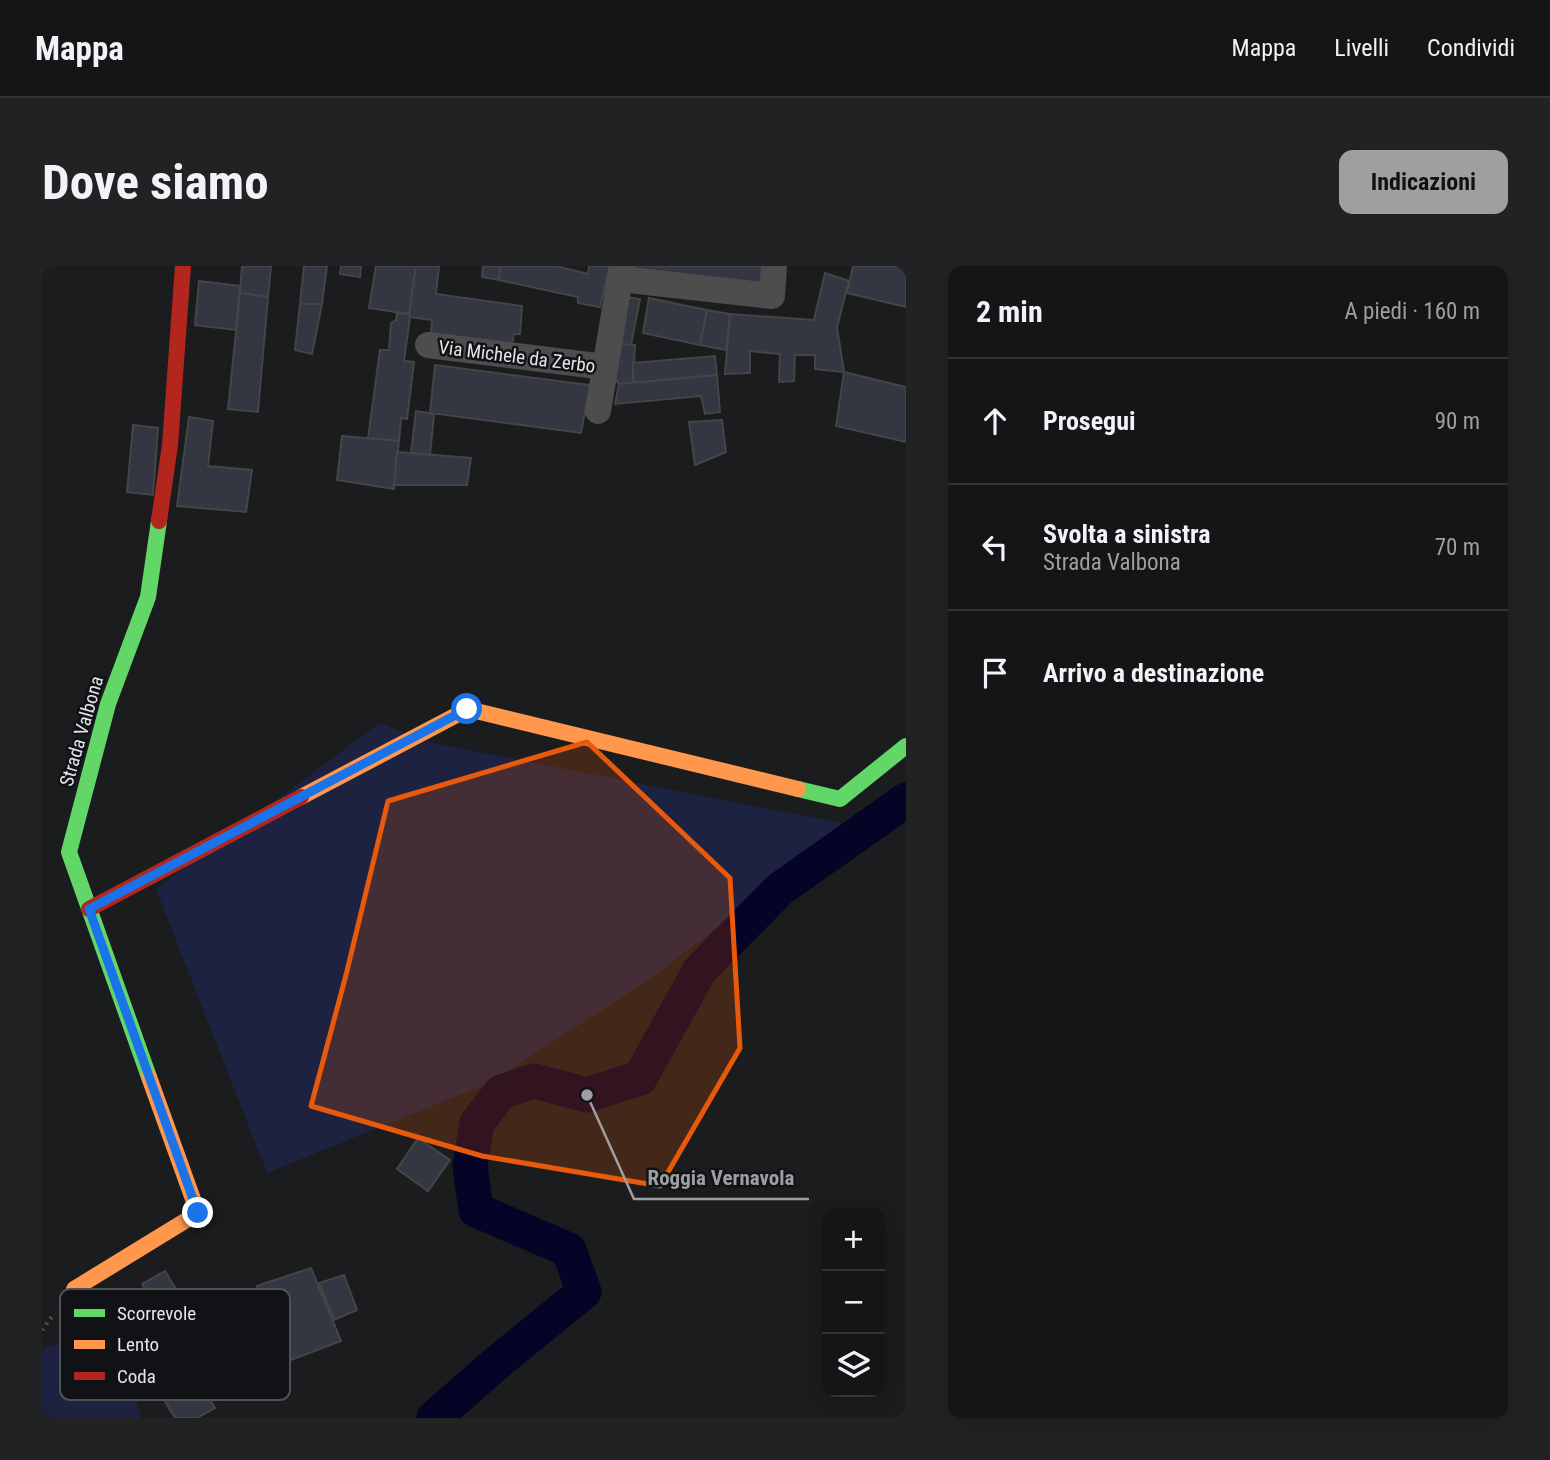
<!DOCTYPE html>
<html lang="it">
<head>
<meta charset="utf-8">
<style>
	body { margin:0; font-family:"Roboto Condensed",sans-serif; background:#212223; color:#f1f3f6 }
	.controls { position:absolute; right:21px; bottom:21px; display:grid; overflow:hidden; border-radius:14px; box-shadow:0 4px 18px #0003 }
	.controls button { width:63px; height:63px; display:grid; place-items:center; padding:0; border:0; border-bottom:2px solid #333435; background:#141516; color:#f1f3f6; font:35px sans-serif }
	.stop { position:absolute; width:21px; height:21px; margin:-16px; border:5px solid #1a73e8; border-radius:50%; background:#fff }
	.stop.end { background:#1a73e8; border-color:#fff; box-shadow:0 2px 7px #0008 }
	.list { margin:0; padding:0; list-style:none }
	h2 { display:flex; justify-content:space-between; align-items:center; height:91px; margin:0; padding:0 28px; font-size:30px }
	h2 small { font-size:23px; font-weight:400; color:#9d9fa1 }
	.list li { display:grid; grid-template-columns:46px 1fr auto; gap:21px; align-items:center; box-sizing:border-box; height:126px; padding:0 28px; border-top:2px solid #333435 }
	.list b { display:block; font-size:26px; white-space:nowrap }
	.list p { margin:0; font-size:23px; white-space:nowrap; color:#9d9fa1 }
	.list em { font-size:23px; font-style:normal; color:#9d9fa1 }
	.icon { flex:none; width:38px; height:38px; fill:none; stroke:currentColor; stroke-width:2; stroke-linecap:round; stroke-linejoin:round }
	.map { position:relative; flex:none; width:864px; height:1152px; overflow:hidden; border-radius:14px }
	header { display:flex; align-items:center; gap:42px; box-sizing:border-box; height:98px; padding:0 35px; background:#141516; border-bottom:2px solid #333435 }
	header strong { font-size:33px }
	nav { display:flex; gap:38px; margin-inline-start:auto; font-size:24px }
	.intro { display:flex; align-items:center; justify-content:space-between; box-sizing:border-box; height:168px; padding:0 42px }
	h1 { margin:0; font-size:49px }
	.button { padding:18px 32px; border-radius:14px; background:#9e9fa1; color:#111; font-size:24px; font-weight:700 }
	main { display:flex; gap:42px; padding:0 42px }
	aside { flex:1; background:#141516; border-radius:14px; box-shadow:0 4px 18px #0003 }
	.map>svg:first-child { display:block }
</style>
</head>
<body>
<header>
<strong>Mappa</strong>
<nav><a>Mappa</a><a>Livelli</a><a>Condividi</a></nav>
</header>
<div class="intro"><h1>Dove siamo</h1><a class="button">Indicazioni</a></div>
<main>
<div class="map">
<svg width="864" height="1152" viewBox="0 0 864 1152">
	<rect width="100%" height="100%" fill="#1b1c1d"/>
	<g fill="#1c2240">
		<path d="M338 457 386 476 809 559 611 711 449 816 225 907 114 623Z"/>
		<path d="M80 1056 99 1152H0V1083Z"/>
	</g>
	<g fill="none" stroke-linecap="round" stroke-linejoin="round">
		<path stroke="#050326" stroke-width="35" d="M392 1152 457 1095 542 1026 527 984 434 944 428 900 435 857 459 826 492 815 545 829 598 812 658 704 738 623 864 534"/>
	</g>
	<g fill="#343642" stroke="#444546" stroke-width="2">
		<path d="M200 0H229L226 31 198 27Z"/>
		<path d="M262 0H285L280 38H258Z"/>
		<path d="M299 0H319L318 11 298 8Z"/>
		<path d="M334 0H374L367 48 327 42Z"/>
		<path d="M374 0H397L394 28 480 40 478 68H472L470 79 389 68 390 54 368 51 367 48Z"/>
		<path d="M441 0H458L457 14 440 11Z"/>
		<path d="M458 0H514L546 8 547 0H568L558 41 536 37V31L457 14Z"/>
		<path d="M587 0H721L722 20 610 7Z"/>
		<path d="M811 0H864V41L805 27Z"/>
		<path d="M783 7 807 15 795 61 802 106 773 103V89H753L752 115 737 116 738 88 708 85V107L683 108 688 48 772 54Z"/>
		<path d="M157 15 198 20 194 64 153 59Z"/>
		<path d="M198 27 226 31 216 146 186 143Z"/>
		<path d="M584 31 598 33 589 79 575 78Z"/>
		<path d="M607 32 665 44 658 79 601 67Z"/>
		<path d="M258 38H280L270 88 253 84Z"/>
		<path d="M665 44 688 48 684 84 658 79Z"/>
		<path d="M355 47 367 48 368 51 362 95 372 96 365 153 359 152 357 175 326 172 338 84H347L349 57 354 54Z"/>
		<path d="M575 78 593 79 591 117 577 118 573 113Z"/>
		<path d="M673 90 675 109 591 117V97Z"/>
		<path d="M393 99 548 119 539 167 388 147Z"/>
		<path d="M802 106 864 121V176L794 160Z"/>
		<path d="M675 109 678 146 663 148 659 130 573 138 577 118Z"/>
		<path d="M374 145 392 148 388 189 369 187Z"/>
		<path d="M147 151 171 155 166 200 210 204 204 246 135 240Z"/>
		<path d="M680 154 684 186 653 199 647 156Z"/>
		<path d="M91 159 116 162 111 229 85 226Z"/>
		<path d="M300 170 357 175 352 223 295 214Z"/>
		<path d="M355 186 429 192 425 219H352Z"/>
		<path d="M376 872 408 894 386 925 355 903Z"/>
		<path d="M269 1002 299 1075 241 1097 215 1020Z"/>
		<path d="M123 1005 139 1032 115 1046 100 1018Z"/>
		<path d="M302 1009 315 1044 292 1054 277 1017Z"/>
		<path d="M154 1111 173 1142 155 1152H133L121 1132Z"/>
	</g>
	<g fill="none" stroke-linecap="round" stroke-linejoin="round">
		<path stroke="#525253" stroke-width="4.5" stroke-dasharray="2 5" stroke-linecap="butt" d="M0 1064 12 1048"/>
		<g stroke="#4d4d4e" stroke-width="26">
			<path d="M578 13 730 30 732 0"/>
			<path d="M386 79 563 101"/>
			<path d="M556 145 580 0"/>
		</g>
		<g stroke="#63d668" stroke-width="16">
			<path d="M756 523 798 533 864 480"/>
			<path d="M107 811 27 586 66 438 106 331 117 255"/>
		</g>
		<g stroke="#ff974d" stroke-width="16">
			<path d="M259 531 426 443 756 523"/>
			<path d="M32 1023 156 947 107 811"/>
		</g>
		<g stroke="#b3261e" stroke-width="16">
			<path d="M117 255 128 179 141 0"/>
			<path d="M47 643 259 531"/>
		</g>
	</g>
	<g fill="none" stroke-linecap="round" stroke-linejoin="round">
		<path stroke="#1a73e8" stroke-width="9" d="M156 947 47 643 425 443"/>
	</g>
	<path fill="#e8590c" fill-opacity="0.2" stroke="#e8590c" stroke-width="5" stroke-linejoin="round" d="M545 476 688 612 698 782 618 920 440 890 269 840 304 709 346 535Z"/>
	<g text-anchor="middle" stroke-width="5" stroke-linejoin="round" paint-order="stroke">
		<g font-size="19" fill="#e4e5e8" stroke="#111215">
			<text transform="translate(475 90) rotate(7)" y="7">Via Michele da Zerbo</text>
			<text transform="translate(39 465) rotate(-74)" y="7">Strada Valbona</text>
		</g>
	</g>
	<rect x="18" y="1023" width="230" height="111" rx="10" fill="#111215" stroke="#505154" stroke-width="2"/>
	<rect x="32" y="1043" width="31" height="8" fill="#63d668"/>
	<rect x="32" y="1074" width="31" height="9" fill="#ff974d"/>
	<rect x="32" y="1106" width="31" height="8" fill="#b3261e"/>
	<g font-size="19" fill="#e4e5e8">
		<text x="75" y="1054">Scorrevole</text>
		<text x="75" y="1085">Lento</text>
		<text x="75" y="1117">Coda</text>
	</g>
	<path fill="none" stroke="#9e9fa1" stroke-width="2.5" d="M545 829L592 933H767"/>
	<circle fill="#9e9fa1" stroke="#111215" stroke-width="2.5" cx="545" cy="829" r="7"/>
	<g font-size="21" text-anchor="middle" font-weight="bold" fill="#9e9fa1" stroke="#111215" stroke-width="5" stroke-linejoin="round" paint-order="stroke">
		<text x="679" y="919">Roggia Vernavola</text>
	</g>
</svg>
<div class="controls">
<button>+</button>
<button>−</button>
<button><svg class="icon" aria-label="layers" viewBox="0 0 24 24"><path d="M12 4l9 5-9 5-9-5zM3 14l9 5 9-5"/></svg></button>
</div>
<div class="stop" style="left:425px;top:443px"></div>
<div class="stop end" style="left:156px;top:947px"></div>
</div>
<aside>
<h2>2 min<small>A piedi · 160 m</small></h2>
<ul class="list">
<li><svg class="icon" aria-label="ahead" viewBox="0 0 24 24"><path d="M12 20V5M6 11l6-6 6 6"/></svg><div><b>Prosegui</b></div><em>90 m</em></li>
<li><svg class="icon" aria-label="left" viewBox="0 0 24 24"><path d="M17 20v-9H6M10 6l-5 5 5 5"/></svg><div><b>Svolta a sinistra</b><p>Strada Valbona</p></div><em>70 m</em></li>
<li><svg class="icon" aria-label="arrive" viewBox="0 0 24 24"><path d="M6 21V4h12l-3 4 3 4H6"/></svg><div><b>Arrivo a destinazione</b></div></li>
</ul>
</aside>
</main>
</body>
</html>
